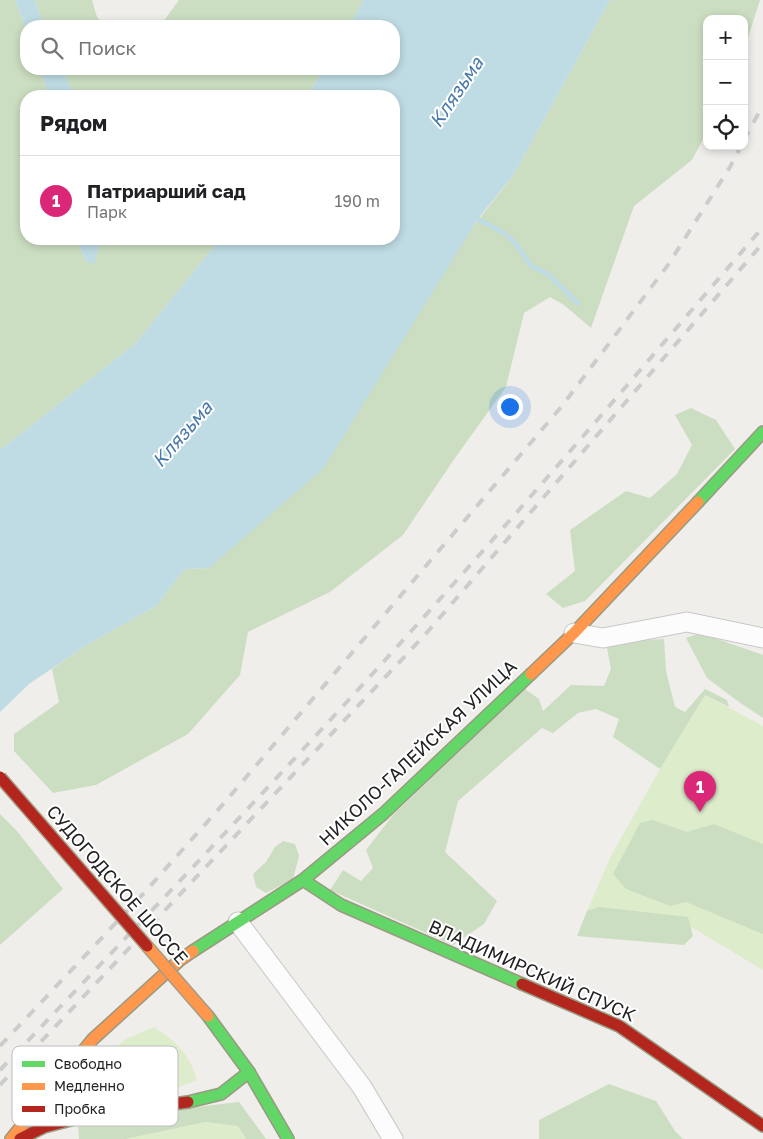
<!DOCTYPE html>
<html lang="ru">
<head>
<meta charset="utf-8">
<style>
	body { margin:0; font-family:"Golos Text",sans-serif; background:#f6f6f6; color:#202124 }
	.controls { position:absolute; right:15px; top:15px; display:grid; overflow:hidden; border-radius:10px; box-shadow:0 2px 8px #0003 }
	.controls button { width:45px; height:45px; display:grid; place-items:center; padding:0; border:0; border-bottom:1px solid #e0e0e0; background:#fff; color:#202124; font:25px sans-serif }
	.you { position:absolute; left:509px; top:406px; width:18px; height:18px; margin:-12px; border:4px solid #fff; border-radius:50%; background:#1a73e8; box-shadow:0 0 0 8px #1a73e833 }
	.badge { display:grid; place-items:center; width:32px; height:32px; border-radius:50%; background:#db2777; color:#fff; font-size:16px; font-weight:700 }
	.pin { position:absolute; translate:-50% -41px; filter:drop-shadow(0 1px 2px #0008) }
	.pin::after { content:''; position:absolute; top:26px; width:18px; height:15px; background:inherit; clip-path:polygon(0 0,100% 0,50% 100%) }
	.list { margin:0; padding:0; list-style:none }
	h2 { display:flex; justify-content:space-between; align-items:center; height:65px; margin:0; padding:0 20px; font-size:21px }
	h2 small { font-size:16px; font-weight:400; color:#757577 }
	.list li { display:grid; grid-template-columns:32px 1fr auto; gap:15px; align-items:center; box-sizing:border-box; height:90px; padding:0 20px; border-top:1px solid #e0e0e0 }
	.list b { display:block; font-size:19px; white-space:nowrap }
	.list p { margin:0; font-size:16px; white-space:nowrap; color:#757577 }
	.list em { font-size:16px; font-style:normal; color:#757577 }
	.icon { flex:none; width:28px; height:28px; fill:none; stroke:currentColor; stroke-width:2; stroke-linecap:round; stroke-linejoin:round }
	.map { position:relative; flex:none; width:763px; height:1139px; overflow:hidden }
	.search { position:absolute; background:#fff; box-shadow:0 2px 8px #0003; left:20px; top:20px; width:380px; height:55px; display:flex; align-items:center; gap:12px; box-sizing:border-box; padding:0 18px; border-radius:20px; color:#757577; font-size:19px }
	.panel { position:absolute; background:#fff; box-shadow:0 2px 8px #0003; left:20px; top:90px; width:380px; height:155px; border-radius:20px }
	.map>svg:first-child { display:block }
</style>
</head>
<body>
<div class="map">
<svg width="763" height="1139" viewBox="0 0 763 1139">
	<rect width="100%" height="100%" fill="#f0eeeb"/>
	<g fill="#ddeccb">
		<path d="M705 695 763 726V970L691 927 587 911 612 854 660 769Z"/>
		<path d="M154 1027C177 1042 189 1054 197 1080 166 1093 128 1103 95 1097L87 1081 97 1064 126 1039Z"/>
		<path d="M205 1122 238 1126 246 1139H126Z"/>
	</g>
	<g fill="#cbdec1">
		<path d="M0 0H15L26 29V69H41L48 96H26V239H76L86 261 94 264 101 239H220L136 343 0 450Z"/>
		<path d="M35 0H92L97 17 105 26H44Z"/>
		<path d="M179 0H364L349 26H160Z"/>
		<path d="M610 0H760L744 50V19H707V132L692 160 634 206 591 328 564 305 550 297 524 313 506 387 455 458 403 535 330 592 248 632 240 675 188 734 96 785 53 793 14 751V734L59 702 52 669 90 643 156 606 185 569 209 568 514 174Z"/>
		<path d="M62 69H324L307 96H75Z"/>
		<path d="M691 408 716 420 735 449 585 601 563 608 546 594 575 571 570 530 626 491 650 498 677 474 692 445 675 415Z"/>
		<path d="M700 633 763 655V718L739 702 707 678 686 638Z"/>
		<path d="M664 639 666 671 675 707 685 712 705 689 727 700 729 707 705 695 660 769 613 737 619 719 596 709 578 713 553 733 542 728 458 801 445 852 497 901 484 924 453 945 330 890 343 870 361 881 373 868 366 850 393 815 525 689 539 699 543 711 571 685 604 686 611 669 607 648 625 641Z"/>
		<path d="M0 814 16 830 63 889 0 945Z"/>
		<path d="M652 820 687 832 714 824 763 844V934L686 902 670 906 626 889 613 874 640 823Z"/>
		<path d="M283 841 295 844 299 856 293 879 266 893 256 887 253 874 266 862 275 847Z"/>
		<path d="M599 907 688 917 693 936 684 945 577 936 587 911Z"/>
		<path d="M609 1084 656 1101 675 1131 683 1139H539V1120Z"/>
		<path d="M239 1102 266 1139H246L238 1126 205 1122 126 1139H79L78 1121Z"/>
	</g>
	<g fill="#bfdbe3">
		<path d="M15 0H35L44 26H26V29Z"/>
		<path d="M364 0H610L514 174 478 219 323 469 209 568 185 569 156 606 90 643 29 684 0 712V450L136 343 220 239H394V96H307L324 69H394V26H349Z"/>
		<path d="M41 69H62L75 96H48Z"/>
		<path d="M76 239H101L94 265 86 261Z"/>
	</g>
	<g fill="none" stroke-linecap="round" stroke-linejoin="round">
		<path stroke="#bfdbe3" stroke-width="5" d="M472 217 478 219 504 233 516 244 531 266 548 274 578 303"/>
		<defs>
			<g id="street">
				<path d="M574 633 603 638 687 622 763 638"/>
				<path d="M238 922 362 1087 393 1139"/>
				<path d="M70 1068 69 1084 72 1101 85 1112 100 1111"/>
			</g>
			<g id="fast">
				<path d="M698 502 763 432"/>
				<path d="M303 880 341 905 522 984"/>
				<path d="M193 951 303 880 383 814 531 674"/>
				<path d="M208 1016 249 1072 288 1139"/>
				<path d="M188 1102 221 1094 249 1072"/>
			</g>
			<g id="slow">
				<path d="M531 674 574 633 698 502"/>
				<path d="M11 1139 93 1039 180 960 193 951"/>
			</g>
			<g id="jam">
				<path d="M522 984 619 1026 763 1126"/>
				<path d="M20 1139 44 1127 90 1115 188 1102"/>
			</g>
		</defs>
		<use href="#street" stroke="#c9c8c7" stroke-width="21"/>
		<use href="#fast" stroke="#999a82" stroke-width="14"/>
		<use href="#slow" stroke="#999a82" stroke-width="14"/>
		<use href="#jam" stroke="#999a82" stroke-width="14"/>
		<use href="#street" stroke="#fdfcfc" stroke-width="19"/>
		<use href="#fast" stroke="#63d668" stroke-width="11"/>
		<use href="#slow" stroke="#ff974d" stroke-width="11"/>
		<use href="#jam" stroke="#b3261e" stroke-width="11"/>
		<g stroke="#ccc" stroke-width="4" stroke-dasharray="10 10" stroke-linecap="butt">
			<path d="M744 140 763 105"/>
			<path d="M0 1046 144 893 225 802 562 406 668 265 730 167 741 146"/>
			<path d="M0 1070C139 924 279 778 414 628 533 496 648 361 763 227"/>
			<path d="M0 1085 423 637 763 243"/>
		</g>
		<defs>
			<path id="slow-bridge" d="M147 946 208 1016"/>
			<path id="jam-bridge" d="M0 777 147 946"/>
		</defs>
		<use href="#slow-bridge" stroke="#a79c86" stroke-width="14" stroke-linecap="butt"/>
		<use href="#jam-bridge" stroke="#a79c86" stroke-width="14" stroke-linecap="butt"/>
		<use href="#slow-bridge" stroke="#ff974d" stroke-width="11"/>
		<use href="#jam-bridge" stroke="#b3261e" stroke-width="11"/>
	</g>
	<g text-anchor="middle" stroke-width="4" stroke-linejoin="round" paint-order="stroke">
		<g font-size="18" fill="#222" stroke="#fff">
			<text transform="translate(418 753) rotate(-43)" y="6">НИКОЛО-ГАЛЕЙСКАЯ УЛИЦА</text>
			<text transform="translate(117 885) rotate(49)" y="6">СУДОГОДСКОЕ ШОССЕ</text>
			<text transform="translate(532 971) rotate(24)" y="6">ВЛАДИМИРСКИЙ СПУСК</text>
		</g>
		<g font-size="19" font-style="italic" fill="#4a7aab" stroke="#fff">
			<text transform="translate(456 92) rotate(-56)" y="7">Клязьма</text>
			<text transform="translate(182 434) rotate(-49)" y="7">Клязьма</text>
		</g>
	</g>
	<rect x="12" y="1046" width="166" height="80" rx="8" fill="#fff" stroke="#bdbdbd" stroke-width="1"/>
	<rect x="22" y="1061" width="23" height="6" fill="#63d668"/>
	<rect x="22" y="1083" width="23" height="7" fill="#ff974d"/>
	<rect x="22" y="1106" width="23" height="6" fill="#b3261e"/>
	<g font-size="14" fill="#222">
		<text x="54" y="1069">Свободно</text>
		<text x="54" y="1091">Медленно</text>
		<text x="54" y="1114">Пробка</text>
	</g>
</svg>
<div class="controls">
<button>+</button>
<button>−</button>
<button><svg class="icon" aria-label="locate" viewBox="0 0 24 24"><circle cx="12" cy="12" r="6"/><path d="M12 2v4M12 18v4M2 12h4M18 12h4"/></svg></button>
</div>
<div class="you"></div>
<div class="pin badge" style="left:700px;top:812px">1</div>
<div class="search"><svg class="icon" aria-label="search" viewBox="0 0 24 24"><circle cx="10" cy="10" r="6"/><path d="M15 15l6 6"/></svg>Поиск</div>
<section class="panel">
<h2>Рядом<small></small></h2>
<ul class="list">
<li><span class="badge">1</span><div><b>Патриарший сад</b><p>Парк</p></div><em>190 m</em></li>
</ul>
</section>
</div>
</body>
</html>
